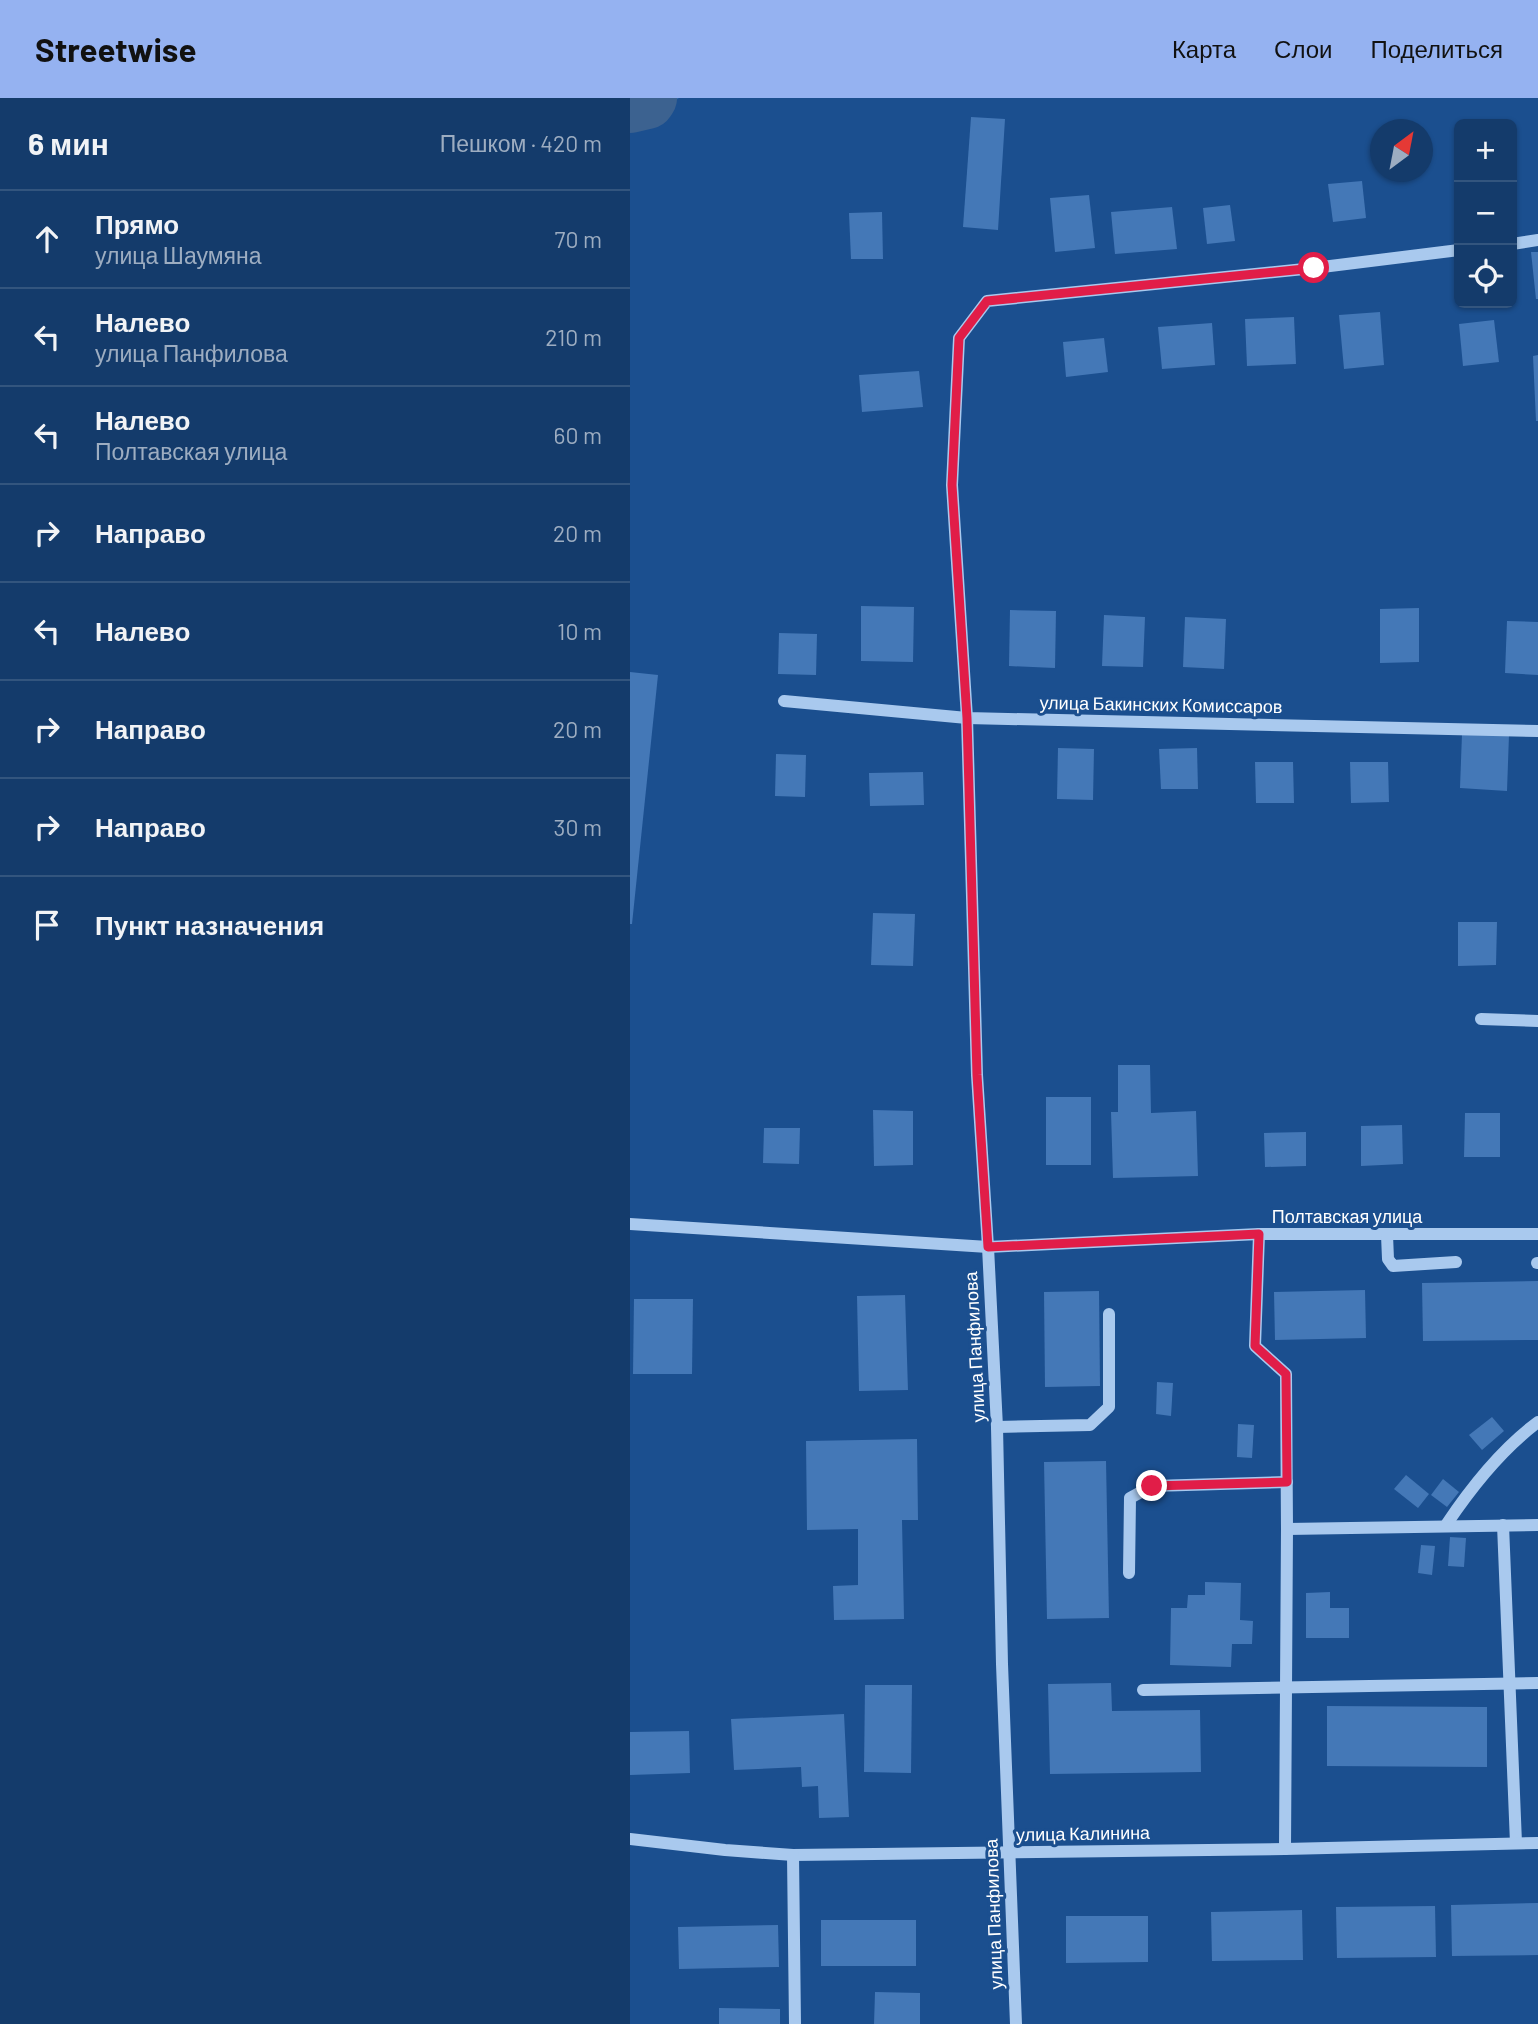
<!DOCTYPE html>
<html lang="ru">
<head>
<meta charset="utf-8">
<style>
	body { margin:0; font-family:Barlow,sans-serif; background:#1d4271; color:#f1f3f6 }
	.controls { position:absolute; right:21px; top:21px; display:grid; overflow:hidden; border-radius:10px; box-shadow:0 2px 5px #0004 }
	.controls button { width:63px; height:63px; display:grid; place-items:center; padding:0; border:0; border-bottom:2px solid #33557e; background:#143b6b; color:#f1f3f6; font:35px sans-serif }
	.compass { position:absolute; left:740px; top:21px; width:63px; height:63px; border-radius:50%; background:#143b6b; box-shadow:0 2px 5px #0004; rotate:32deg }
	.stop { position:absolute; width:21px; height:21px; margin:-16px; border:5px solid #e11d48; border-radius:50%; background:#fff }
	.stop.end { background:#e11d48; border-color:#fff; box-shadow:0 2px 7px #0008 }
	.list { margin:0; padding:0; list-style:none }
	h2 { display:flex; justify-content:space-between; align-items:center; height:91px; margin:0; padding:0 28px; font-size:30px }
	h2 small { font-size:23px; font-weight:400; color:#9dadc1 }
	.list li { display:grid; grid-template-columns:46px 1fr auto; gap:21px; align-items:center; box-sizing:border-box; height:98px; padding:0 28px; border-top:2px solid #33557e }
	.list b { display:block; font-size:26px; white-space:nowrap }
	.list p { margin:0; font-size:23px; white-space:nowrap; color:#9dadc1 }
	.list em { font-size:23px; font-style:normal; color:#9dadc1 }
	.icon { flex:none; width:38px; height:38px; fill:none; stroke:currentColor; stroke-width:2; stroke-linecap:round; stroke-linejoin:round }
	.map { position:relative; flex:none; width:908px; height:1926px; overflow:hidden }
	header { display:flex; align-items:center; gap:42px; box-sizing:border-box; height:98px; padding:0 35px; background:#95b2f1; color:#111 }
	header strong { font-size:33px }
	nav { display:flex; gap:38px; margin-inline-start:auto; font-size:24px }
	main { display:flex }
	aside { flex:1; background:#143b6b }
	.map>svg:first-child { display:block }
</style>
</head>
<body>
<header>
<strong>Streetwise</strong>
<nav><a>Карта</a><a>Слои</a><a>Поделиться</a></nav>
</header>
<main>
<aside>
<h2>6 мин<small>Пешком · 420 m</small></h2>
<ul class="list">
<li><svg class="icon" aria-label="ahead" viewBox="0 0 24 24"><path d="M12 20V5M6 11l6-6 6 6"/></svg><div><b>Прямо</b><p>улица Шаумяна</p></div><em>70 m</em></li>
<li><svg class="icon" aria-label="left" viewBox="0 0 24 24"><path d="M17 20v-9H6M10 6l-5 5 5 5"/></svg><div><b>Налево</b><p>улица Панфилова</p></div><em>210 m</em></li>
<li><svg class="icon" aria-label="left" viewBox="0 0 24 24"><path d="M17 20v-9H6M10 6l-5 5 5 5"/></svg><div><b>Налево</b><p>Полтавская улица</p></div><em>60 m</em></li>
<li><svg class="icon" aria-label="right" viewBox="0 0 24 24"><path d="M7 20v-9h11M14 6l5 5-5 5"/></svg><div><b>Направо</b></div><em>20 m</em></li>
<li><svg class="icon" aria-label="left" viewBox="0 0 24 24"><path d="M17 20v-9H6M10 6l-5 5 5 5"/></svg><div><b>Налево</b></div><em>10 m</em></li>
<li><svg class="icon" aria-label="right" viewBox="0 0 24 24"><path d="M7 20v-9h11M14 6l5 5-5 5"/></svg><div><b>Направо</b></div><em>20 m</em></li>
<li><svg class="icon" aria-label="right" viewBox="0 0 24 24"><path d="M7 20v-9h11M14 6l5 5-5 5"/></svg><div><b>Направо</b></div><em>30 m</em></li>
<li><svg class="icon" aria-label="arrive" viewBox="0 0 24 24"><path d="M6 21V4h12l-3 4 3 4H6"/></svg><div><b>Пункт назначения</b></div></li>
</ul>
</aside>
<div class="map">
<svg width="908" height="1926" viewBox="0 0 908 1926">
	<rect width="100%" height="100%" fill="#1b4f8f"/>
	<path fill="#2e69ad" d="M0 0H49L0 33Z"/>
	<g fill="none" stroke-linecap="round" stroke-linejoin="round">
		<path stroke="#3c6290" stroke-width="56" d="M0 7 17 3 19 0"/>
	</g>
	<g fill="#4478b7">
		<path d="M341 19 375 21 368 132 333 129Z"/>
		<path d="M732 83 736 120 703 124 698 86Z"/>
		<path d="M459 97 465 150 425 154 420 100Z"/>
		<path d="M600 107 605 143 577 146 573 110Z"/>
		<path d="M542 109 547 151 485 156 481 114Z"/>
		<path d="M252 114 253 161H221L219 115Z"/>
		<path d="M901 154H908V201H906Z"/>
		<path d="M750 214 754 267 714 271 709 217Z"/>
		<path d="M664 219 666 266 617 268 615 221Z"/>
		<path d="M864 222 869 264 833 268 829 226Z"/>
		<path d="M582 225 585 267 532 271 528 229Z"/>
		<path d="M474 240 478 274 436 279 433 244Z"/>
		<path d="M908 257V323H906L903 258Z"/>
		<path d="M289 273 293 309 232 314 229 277Z"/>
		<path d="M231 508 284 509 283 564 231 563Z"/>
		<path d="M789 510V564L750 565V511Z"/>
		<path d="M380 512 426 513 425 570 379 568Z"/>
		<path d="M474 517 515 519 513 569 472 568Z"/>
		<path d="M555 519 596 521 594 571 553 569Z"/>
		<path d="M877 523 908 524V577L875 575Z"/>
		<path d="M149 535 187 536 186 577 148 576Z"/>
		<path d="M0 574 28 577 2 826H0Z"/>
		<path d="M832 636 879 637 877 693 830 690Z"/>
		<path d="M428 650 464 651 463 702 427 701Z"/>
		<path d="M567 650 568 691H531L529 651Z"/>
		<path d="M146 656 176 657 175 699 145 698Z"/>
		<path d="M625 664H663L664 705H626Z"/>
		<path d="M720 664H758L759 704 721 705Z"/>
		<path d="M293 674 294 707 240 708 239 675Z"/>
		<path d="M243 815 285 816 283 868 241 867Z"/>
		<path d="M828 824H867L866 867 828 868Z"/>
		<path d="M488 967H520L521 1015 566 1013 568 1078 483 1080 481 1014H488Z"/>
		<rect x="416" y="999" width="45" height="68"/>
		<path d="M243 1012 283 1013V1067L244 1068Z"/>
		<path d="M835 1015H870V1059H834Z"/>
		<path d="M772 1027 773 1066 731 1068V1028Z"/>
		<path d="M134 1030H170L169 1066 133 1065Z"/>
		<path d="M676 1034V1068L635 1069 634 1035Z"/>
		<path d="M908 1183V1242L793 1243 792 1185Z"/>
		<path d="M735 1192 736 1240 645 1242 644 1194Z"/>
		<path d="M469 1193 470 1288 415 1289 414 1194Z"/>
		<path d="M275 1197 278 1292 229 1293 227 1198Z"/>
		<path d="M4 1201H63L62 1276H3Z"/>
		<path d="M527 1284 543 1285 541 1318 526 1316Z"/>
		<path d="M862 1319 874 1333 852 1352 839 1337Z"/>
		<path d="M608 1326 624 1327 622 1360 607 1359Z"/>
		<path d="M287 1341 288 1422H272L274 1521 204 1522 203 1488 228 1487V1431L177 1432 176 1343Z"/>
		<path d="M476 1363 479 1520 417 1521 414 1364Z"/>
		<path d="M776 1377 799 1396 788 1410 764 1391Z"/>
		<path d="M813 1381 829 1394 817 1409 801 1397Z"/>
		<path d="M820 1439 836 1440 834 1469 818 1468Z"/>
		<path d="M791 1447 805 1448 802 1477 788 1475Z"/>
		<path d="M575 1484 611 1485 610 1522 623 1523 622 1546H602L601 1569 540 1567 541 1510H557L558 1497H575Z"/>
		<path d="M700 1494V1510H719V1540H676V1495Z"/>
		<path d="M481 1585 482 1613 570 1612 571 1674 420 1676 418 1586Z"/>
		<path d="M235 1587H282L281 1675 234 1674Z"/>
		<path d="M697 1608 857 1609V1669L697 1668Z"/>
		<path d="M214 1616 219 1719 189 1720 188 1688 172 1689 171 1669 104 1672 101 1621Z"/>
		<path d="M59 1633 60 1675 0 1677V1634Z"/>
		<path d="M908 1805V1857L822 1858 821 1807Z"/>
		<path d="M805 1808 806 1859 707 1860 706 1809Z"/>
		<path d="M672 1812 673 1862 582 1863 581 1814Z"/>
		<path d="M436 1818H518V1864L436 1865Z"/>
		<rect x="191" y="1822" width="95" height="46"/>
		<path d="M148 1827 149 1869 49 1871 48 1829Z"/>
		<path d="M245 1894 290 1895V1926H244Z"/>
		<path d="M89 1910 150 1911V1926H89Z"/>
	</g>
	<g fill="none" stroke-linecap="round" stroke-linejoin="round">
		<g stroke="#a9c9ee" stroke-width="12">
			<path d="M882 146 908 142"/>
			<path d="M154 603 337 620 908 633"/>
			<path d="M851 921 908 923"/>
			<path d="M0 1126 358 1149 629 1136H908"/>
			<path d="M629 1136 625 1248 656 1276 657 1431 655 1751"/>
			<path d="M757 1137 758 1161 763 1168 826 1164"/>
			<path d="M907 1165H908"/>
			<path d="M367 1329 460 1327 479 1309V1216"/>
			<path d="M816 1427C840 1391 873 1350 908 1324"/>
			<path d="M873 1427 886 1745"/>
			<path d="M657 1431 908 1427"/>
			<path d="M499 1475 500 1400 522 1388 657 1384"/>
			<path d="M513 1592 908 1585"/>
			<path d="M0 1741 95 1752 163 1757 655 1751 908 1745"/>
			<path d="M163 1757 165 1926"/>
			<path d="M386 1926 372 1566 367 1329 358 1149 347 977 337 620 322 387 329 240 357 203 684 170 829 152"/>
		</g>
	</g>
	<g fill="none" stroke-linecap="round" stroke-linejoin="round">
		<path stroke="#e11d48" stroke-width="9" d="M522 1388 657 1384 656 1276 625 1248 629 1136 358 1149 347 977 337 620 322 387 329 240 357 203 684 170"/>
	</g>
	<g text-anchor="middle" stroke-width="6" stroke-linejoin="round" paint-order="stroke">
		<g font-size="18" fill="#fff" stroke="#1b4f8f">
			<text transform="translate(531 607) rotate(1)" y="6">улица Бакинских Комиссаров</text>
			<text x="717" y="1125">Полтавская улица</text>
			<text transform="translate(345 1249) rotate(-93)" y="6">улица Панфилова</text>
			<text transform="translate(453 1736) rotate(-1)" y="6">улица Калинина</text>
			<text transform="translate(364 1816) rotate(-92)" y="6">улица Панфилова</text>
		</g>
	</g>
</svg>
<div class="controls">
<button>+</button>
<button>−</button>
<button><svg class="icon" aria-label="locate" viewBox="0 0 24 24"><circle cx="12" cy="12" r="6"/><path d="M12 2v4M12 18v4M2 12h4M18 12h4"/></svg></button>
</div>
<svg class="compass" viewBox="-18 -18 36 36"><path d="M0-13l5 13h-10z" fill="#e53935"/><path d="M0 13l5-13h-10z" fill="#9dadc1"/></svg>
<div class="stop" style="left:684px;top:170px"></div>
<div class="stop end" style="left:522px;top:1388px"></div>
</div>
</main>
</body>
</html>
